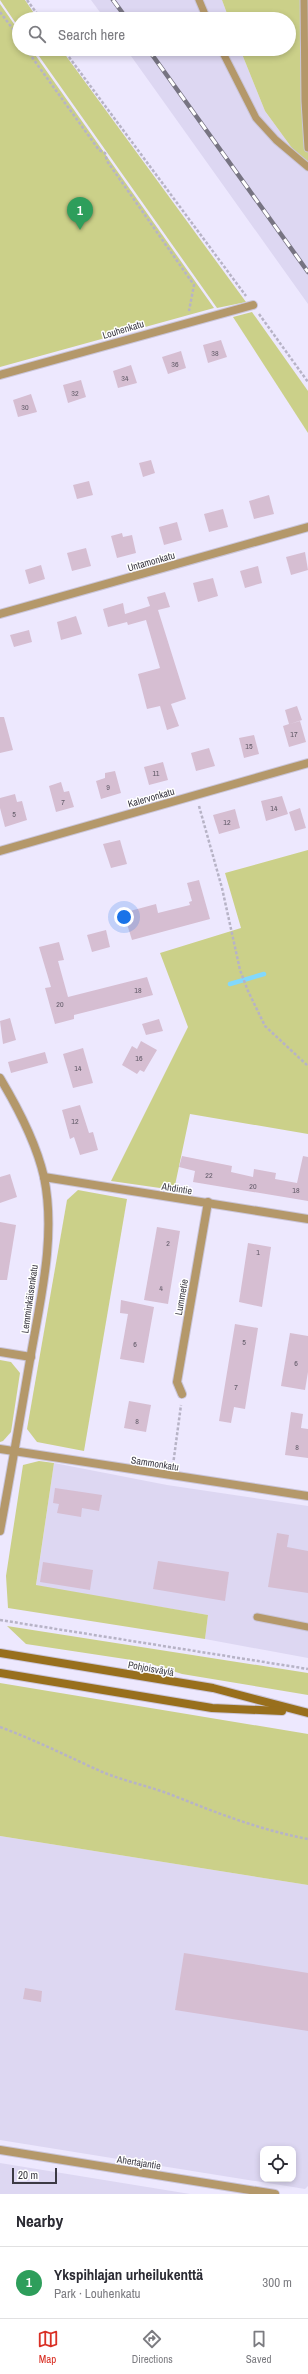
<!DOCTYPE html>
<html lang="en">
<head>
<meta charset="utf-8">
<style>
	body { margin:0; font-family:"Archivo Narrow",sans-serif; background:#f2f2f3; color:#2b2b33 }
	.controls { position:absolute; right:12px; bottom:12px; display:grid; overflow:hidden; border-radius:8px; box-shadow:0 2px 6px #0003 }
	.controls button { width:36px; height:36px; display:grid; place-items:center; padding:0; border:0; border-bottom:1px solid #e1e1e2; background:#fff; color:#2b2b33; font:20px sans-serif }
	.scale { position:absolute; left:12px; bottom:10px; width:45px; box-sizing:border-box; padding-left:4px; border:2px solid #3c3a44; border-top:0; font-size:11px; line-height:14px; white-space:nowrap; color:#3c3a44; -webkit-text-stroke:3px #fff; paint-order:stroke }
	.you { position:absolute; left:124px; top:917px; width:14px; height:14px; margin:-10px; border:3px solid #fff; border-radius:50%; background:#1a73e8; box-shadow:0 0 0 6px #1a73e833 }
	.badge { display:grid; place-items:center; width:26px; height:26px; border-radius:50%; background:#d93025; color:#fff; font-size:13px; font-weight:700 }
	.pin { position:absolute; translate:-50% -33px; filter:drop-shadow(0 1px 2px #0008) }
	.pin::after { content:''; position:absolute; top:21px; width:14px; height:12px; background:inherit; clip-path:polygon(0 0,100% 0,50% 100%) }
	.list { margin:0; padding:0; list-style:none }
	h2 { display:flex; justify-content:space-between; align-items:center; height:52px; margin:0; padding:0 16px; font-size:17px }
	h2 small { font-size:13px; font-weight:400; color:#7c7c81 }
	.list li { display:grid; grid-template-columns:26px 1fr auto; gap:12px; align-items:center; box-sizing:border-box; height:72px; padding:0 16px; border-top:1px solid #e1e1e2 }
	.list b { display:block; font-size:15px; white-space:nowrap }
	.list p { margin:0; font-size:13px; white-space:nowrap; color:#7c7c81 }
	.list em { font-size:13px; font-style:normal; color:#7c7c81 }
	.icon { flex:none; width:22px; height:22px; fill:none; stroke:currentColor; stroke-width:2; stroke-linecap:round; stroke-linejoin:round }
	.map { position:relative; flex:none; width:308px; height:2194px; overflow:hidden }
	.search { position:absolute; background:#fff; box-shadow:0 2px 6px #0003; left:12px; right:12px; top:12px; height:44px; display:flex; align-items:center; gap:10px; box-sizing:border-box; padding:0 14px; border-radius:22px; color:#7c7c81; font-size:15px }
	.sheet { height:124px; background:#fff }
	nav { display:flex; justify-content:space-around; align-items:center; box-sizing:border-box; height:56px; border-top:1px solid #e1e1e2; background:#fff; font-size:11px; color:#7c7c81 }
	nav a { display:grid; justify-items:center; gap:2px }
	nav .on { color:#d93025 }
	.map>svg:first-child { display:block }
</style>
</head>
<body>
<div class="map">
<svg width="308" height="2194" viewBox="0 0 308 2194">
	<rect width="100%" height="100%" fill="#ede8fe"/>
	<g fill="#ddd7f2" fill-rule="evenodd">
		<path d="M91 0H222L229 19H105Z"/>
		<path d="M126 49H240L265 111 308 170V304Z"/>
		<path d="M54 1463 167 1485 308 1506V1658L205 1639 208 1615 36 1586Z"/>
		<path d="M0 1836 308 1885V2186L305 2189 0 2140ZM263 2149H293V2179H263Z"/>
		<path d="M0 2163 190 2194H0Z"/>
	</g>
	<g fill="#cbd089">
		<path d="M0 0H25L38 19H19V28Z"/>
		<path d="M222 0H308V170L265 111 240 49H289V19H229Z"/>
		<path d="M0 4 19 31V49H31L214 308 0 367Z"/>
		<path d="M34 49H61L246 302 217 308Z"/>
		<path d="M252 312 308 391V433L233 317Z"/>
		<path d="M308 850V1134L190 1114 174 1190 111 1181 188 1027 160 953 241 928 225 873Z"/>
		<path d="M78 1190 127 1199 84 1451 37 1442 27 1429 67 1200Z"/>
		<path d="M0 1360 11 1362 20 1373 11 1432 3 1441 0 1442Z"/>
		<path d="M39 1461 54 1463 36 1585 208 1615 205 1639 8 1608 6 1576 23 1465Z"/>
		<path d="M7 1626 308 1673V1695L182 1674 145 1662 26 1644Z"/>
		<path d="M0 1683 308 1734V1885L0 1836Z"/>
	</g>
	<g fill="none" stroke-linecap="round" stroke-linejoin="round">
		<path stroke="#82d8fc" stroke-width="4.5" d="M230 984 264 974"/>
	</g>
	<g fill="#d6bed2">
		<path d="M221 340 227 357 208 363 203 345Z"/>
		<path d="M181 351 186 368 168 374 162 357Z"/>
		<path d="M131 365 137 383 118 388 113 371Z"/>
		<path d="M81 380 86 397 68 403 63 385Z"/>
		<path d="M31 394 37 412 18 417 13 400Z"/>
		<path d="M151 460 155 473 143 477 139 463Z"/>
		<path d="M89 481 93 495 77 499 73 485Z"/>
		<path d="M269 495 274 514 254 519 249 501Z"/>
		<path d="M223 509 228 527 209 532 204 514Z"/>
		<path d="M177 522 182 540 164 545 159 527Z"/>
		<path d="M122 533 123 537 132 535 136 553 117 558 111 536Z"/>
		<path d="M86 548 91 566 72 571 67 553Z"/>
		<path d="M305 552 308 570 291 575 286 557Z"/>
		<path d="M41 565 45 579 29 584 25 570Z"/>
		<path d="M258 566 262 583 245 588 240 571Z"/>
		<path d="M213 578 218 596 198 602 193 583Z"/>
		<path d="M165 592 170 607 158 610 186 699 171 704 179 726 167 730 160 706 147 709 138 674 160 668 146 620 128 625 127 622 108 627 103 609 123 603 125 614 150 606 147 597Z"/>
		<path d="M76 616 82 634 61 640 57 622Z"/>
		<path d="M29 630 32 642 14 647 10 635Z"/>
		<path d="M297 706 302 720 290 724 300 721 306 742 289 747 283 726 289 724 285 710Z"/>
		<path d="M0 717H4L13 750 0 753Z"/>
		<path d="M254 735 259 754 244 758 239 738Z"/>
		<path d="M209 748 215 766 196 771 191 753Z"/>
		<path d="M163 762 168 780 149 785 144 767Z"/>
		<path d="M115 771 121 793 101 799 96 781 105 778V773Z"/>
		<path d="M61 782 64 792 69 791 74 807 56 812 49 786Z"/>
		<path d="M15 794 17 802 22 801 27 820 5 827 0 808V798Z"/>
		<path d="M282 796 288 814 266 821 261 801Z"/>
		<path d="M300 808 306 828 295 831 289 812Z"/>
		<path d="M235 809 240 828 219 834 213 815Z"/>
		<path d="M120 840 127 864 111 868 103 844Z"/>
		<path d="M199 880 210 919 132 940 127 924 133 922 130 911 156 904 158 913 190 905 189 902 192 901 187 883Z"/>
		<path d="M106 930 110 947 92 952 87 935Z"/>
		<path d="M59 942 64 960 58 961 68 997 147 977 153 995 74 1015V1019L55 1024 45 988 51 987 39 947Z"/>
		<path d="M10 1018 16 1040 3 1044 0 1021Z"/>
		<path d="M159 1019 163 1031 146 1035 142 1024Z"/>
		<path d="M141 1041 157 1050 144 1072 140 1070 137 1074 122 1065 132 1046 137 1049Z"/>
		<path d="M83 1048 93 1083 73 1088 63 1054Z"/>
		<path d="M45 1052 48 1063 11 1073 8 1062Z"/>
		<path d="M80 1105 89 1133 93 1132 98 1150 80 1155 74 1137 70 1139 62 1110Z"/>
		<path d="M182 1156 232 1166 231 1172 253 1177 254 1169 276 1173 275 1179 297 1183 303 1156 308 1157V1201L193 1182 195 1171 179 1167Z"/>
		<path d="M10 1174 17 1197 0 1203V1177Z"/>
		<path d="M0 1222 16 1225 7 1280H0Z"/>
		<path d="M157 1227 180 1231 168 1304 144 1300Z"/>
		<path d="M248 1243 271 1247 262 1307 239 1302Z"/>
		<path d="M121 1300 154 1307 144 1363 120 1359 128 1314 120 1313Z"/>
		<path d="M235 1324 258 1328 245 1409 234 1407 231 1423 219 1421Z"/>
		<path d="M290 1333 308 1336V1372L305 1390 281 1386Z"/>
		<path d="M129 1401 151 1405 146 1432 124 1428Z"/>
		<path d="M291 1412 303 1414 301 1428 308 1429V1458L285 1455Z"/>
		<path d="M55 1488 102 1495 99 1511 82 1508 81 1517 57 1513 59 1504 53 1503Z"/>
		<path d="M277 1533 289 1535 287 1547 308 1551V1593L268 1587Z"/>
		<path d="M158 1561 229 1572 225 1601 153 1589Z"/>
		<path d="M43 1562 93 1570 90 1590 40 1582Z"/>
		<path d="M184 1953 308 1973V2031L175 2010Z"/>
		<path d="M25 1988 42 1991 41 2002 23 1999Z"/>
	</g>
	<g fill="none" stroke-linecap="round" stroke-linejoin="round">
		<defs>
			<g id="lane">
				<path d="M199 0 207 19"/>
				<path d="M304 0 305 101 308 148"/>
				<path d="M221 49 256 118 276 140 308 167"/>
				<path d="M257 1617 308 1627"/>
			</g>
			<g id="street">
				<path d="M0 375 253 305"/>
				<path d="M0 614 308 527"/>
				<path d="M0 851 308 763"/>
				<path d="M0 1078C18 1108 36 1142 44 1177 56 1235 41 1297 31 1354 21 1413 11 1472 0 1531"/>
				<path d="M44 1177 308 1219"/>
				<path d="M0 1352 31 1357"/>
				<path d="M182 1394 177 1382 208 1202"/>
				<path d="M0 1449 308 1496"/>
				<path d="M0 2150 275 2194"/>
			</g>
			<g id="secondary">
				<path d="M0 1653 213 1688 308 1713"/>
				<path d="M0 1673 212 1708 282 1711"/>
			</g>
		</defs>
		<use href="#lane" stroke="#cac5d9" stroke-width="9"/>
		<use href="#street" stroke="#cac5d9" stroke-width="10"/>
		<use href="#secondary" stroke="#cac5d9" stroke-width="10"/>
		<g stroke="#b7b3c6" stroke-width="2.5" stroke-dasharray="3 2" stroke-linecap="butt">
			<path d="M27 0 41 19"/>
			<path d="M0 12 19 37"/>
			<path d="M26 49 99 150 105 153 107 161 194 285 189 311"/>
			<path d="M63 49 246 296"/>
			<path d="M259 314 308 382"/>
			<path d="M199 806 222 888 240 970 248 991 265 1026 308 1066"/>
			<path d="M173 1465 181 1405"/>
			<path d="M0 1620 308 1669"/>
			<path d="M0 1727C35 1740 67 1756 100 1771 123 1781 149 1786 172 1795 217 1813 260 1830 308 1839"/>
		</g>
		<use href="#lane" stroke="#b4986a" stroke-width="7"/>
		<use href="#street" stroke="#b4986a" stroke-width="8"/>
		<use href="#secondary" stroke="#986f1d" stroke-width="8"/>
		<defs>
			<g id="rail">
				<path d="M113 0 127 19"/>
				<path d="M148 49 308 272"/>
			</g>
		</defs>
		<use href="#rail" stroke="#777482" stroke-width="4.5"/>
		<use href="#rail" stroke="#fff" stroke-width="3" stroke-dasharray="9" stroke-linecap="butt"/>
	</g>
	<g text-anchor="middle" stroke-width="3" stroke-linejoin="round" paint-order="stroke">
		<g font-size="8" fill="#625b68">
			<text x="215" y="356">38</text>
			<text x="175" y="367">36</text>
			<text x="125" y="381">34</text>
			<text x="75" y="396">32</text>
			<text x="25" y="410">30</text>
			<text x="294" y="737">17</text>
			<text x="249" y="749">15</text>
			<text x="156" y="776">11</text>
			<text x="108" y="790">9</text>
			<text x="63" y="805">7</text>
			<text x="274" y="811">14</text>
			<text x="14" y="817">5</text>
			<text x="227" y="825">12</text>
			<text x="138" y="993">18</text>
			<text x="60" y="1007">20</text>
			<text x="139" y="1061">16</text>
			<text x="78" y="1071">14</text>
			<text x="75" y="1124">12</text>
			<text x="209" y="1178">22</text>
			<text x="253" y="1189">20</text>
			<text x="296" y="1193">18</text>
			<text x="168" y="1246">2</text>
			<text x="258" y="1255">1</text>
			<text x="161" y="1291">4</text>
			<text x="244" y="1345">5</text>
			<text x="135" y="1347">6</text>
			<text x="296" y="1366">6</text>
			<text x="236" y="1390">7</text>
			<text x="137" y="1424">8</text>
			<text x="297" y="1450">8</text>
		</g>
		<g font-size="10" fill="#3c3a44" stroke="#fff">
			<text transform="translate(123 329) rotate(-17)" y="4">Louhenkatu</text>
			<text transform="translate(151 561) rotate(-16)" y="4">Untamonkatu</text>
			<text transform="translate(151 797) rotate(-16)" y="4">Kalervonkatu</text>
			<text transform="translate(177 1188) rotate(9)" y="4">Ahdintie</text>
			<text transform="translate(181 1297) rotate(-80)" y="4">Lummetie</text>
			<text transform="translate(29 1299) rotate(-82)" y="4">Lemminkäisenkatu</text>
			<text transform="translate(155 1463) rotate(9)" y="4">Sammonkatu</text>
			<text transform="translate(151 1668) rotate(10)" y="4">Pohjoisväylä</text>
			<text transform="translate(139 2162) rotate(9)" y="4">Ahertajantie</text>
		</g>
	</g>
</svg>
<div class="controls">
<button><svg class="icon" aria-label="locate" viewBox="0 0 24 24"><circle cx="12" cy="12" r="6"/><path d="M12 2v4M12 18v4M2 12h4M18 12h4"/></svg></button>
</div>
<div class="scale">20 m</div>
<div class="you"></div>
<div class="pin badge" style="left:80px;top:230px;background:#2e9e5b">1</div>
<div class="search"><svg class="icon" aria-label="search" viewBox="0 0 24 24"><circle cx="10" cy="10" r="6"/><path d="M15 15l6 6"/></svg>Search here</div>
</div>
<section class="sheet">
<h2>Nearby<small></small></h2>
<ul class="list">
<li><span class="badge" style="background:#2e9e5b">1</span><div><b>Ykspihlajan urheilukenttä</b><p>Park · Louhenkatu</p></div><em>300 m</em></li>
</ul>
</section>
<nav>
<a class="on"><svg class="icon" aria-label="map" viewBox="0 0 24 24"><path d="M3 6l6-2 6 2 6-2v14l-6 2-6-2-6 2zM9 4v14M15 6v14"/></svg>Map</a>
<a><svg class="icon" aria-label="directions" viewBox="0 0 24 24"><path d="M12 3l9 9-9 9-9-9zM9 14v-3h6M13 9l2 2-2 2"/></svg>Directions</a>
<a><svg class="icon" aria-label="saved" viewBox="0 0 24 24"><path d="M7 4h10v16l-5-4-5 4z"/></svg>Saved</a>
</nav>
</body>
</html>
